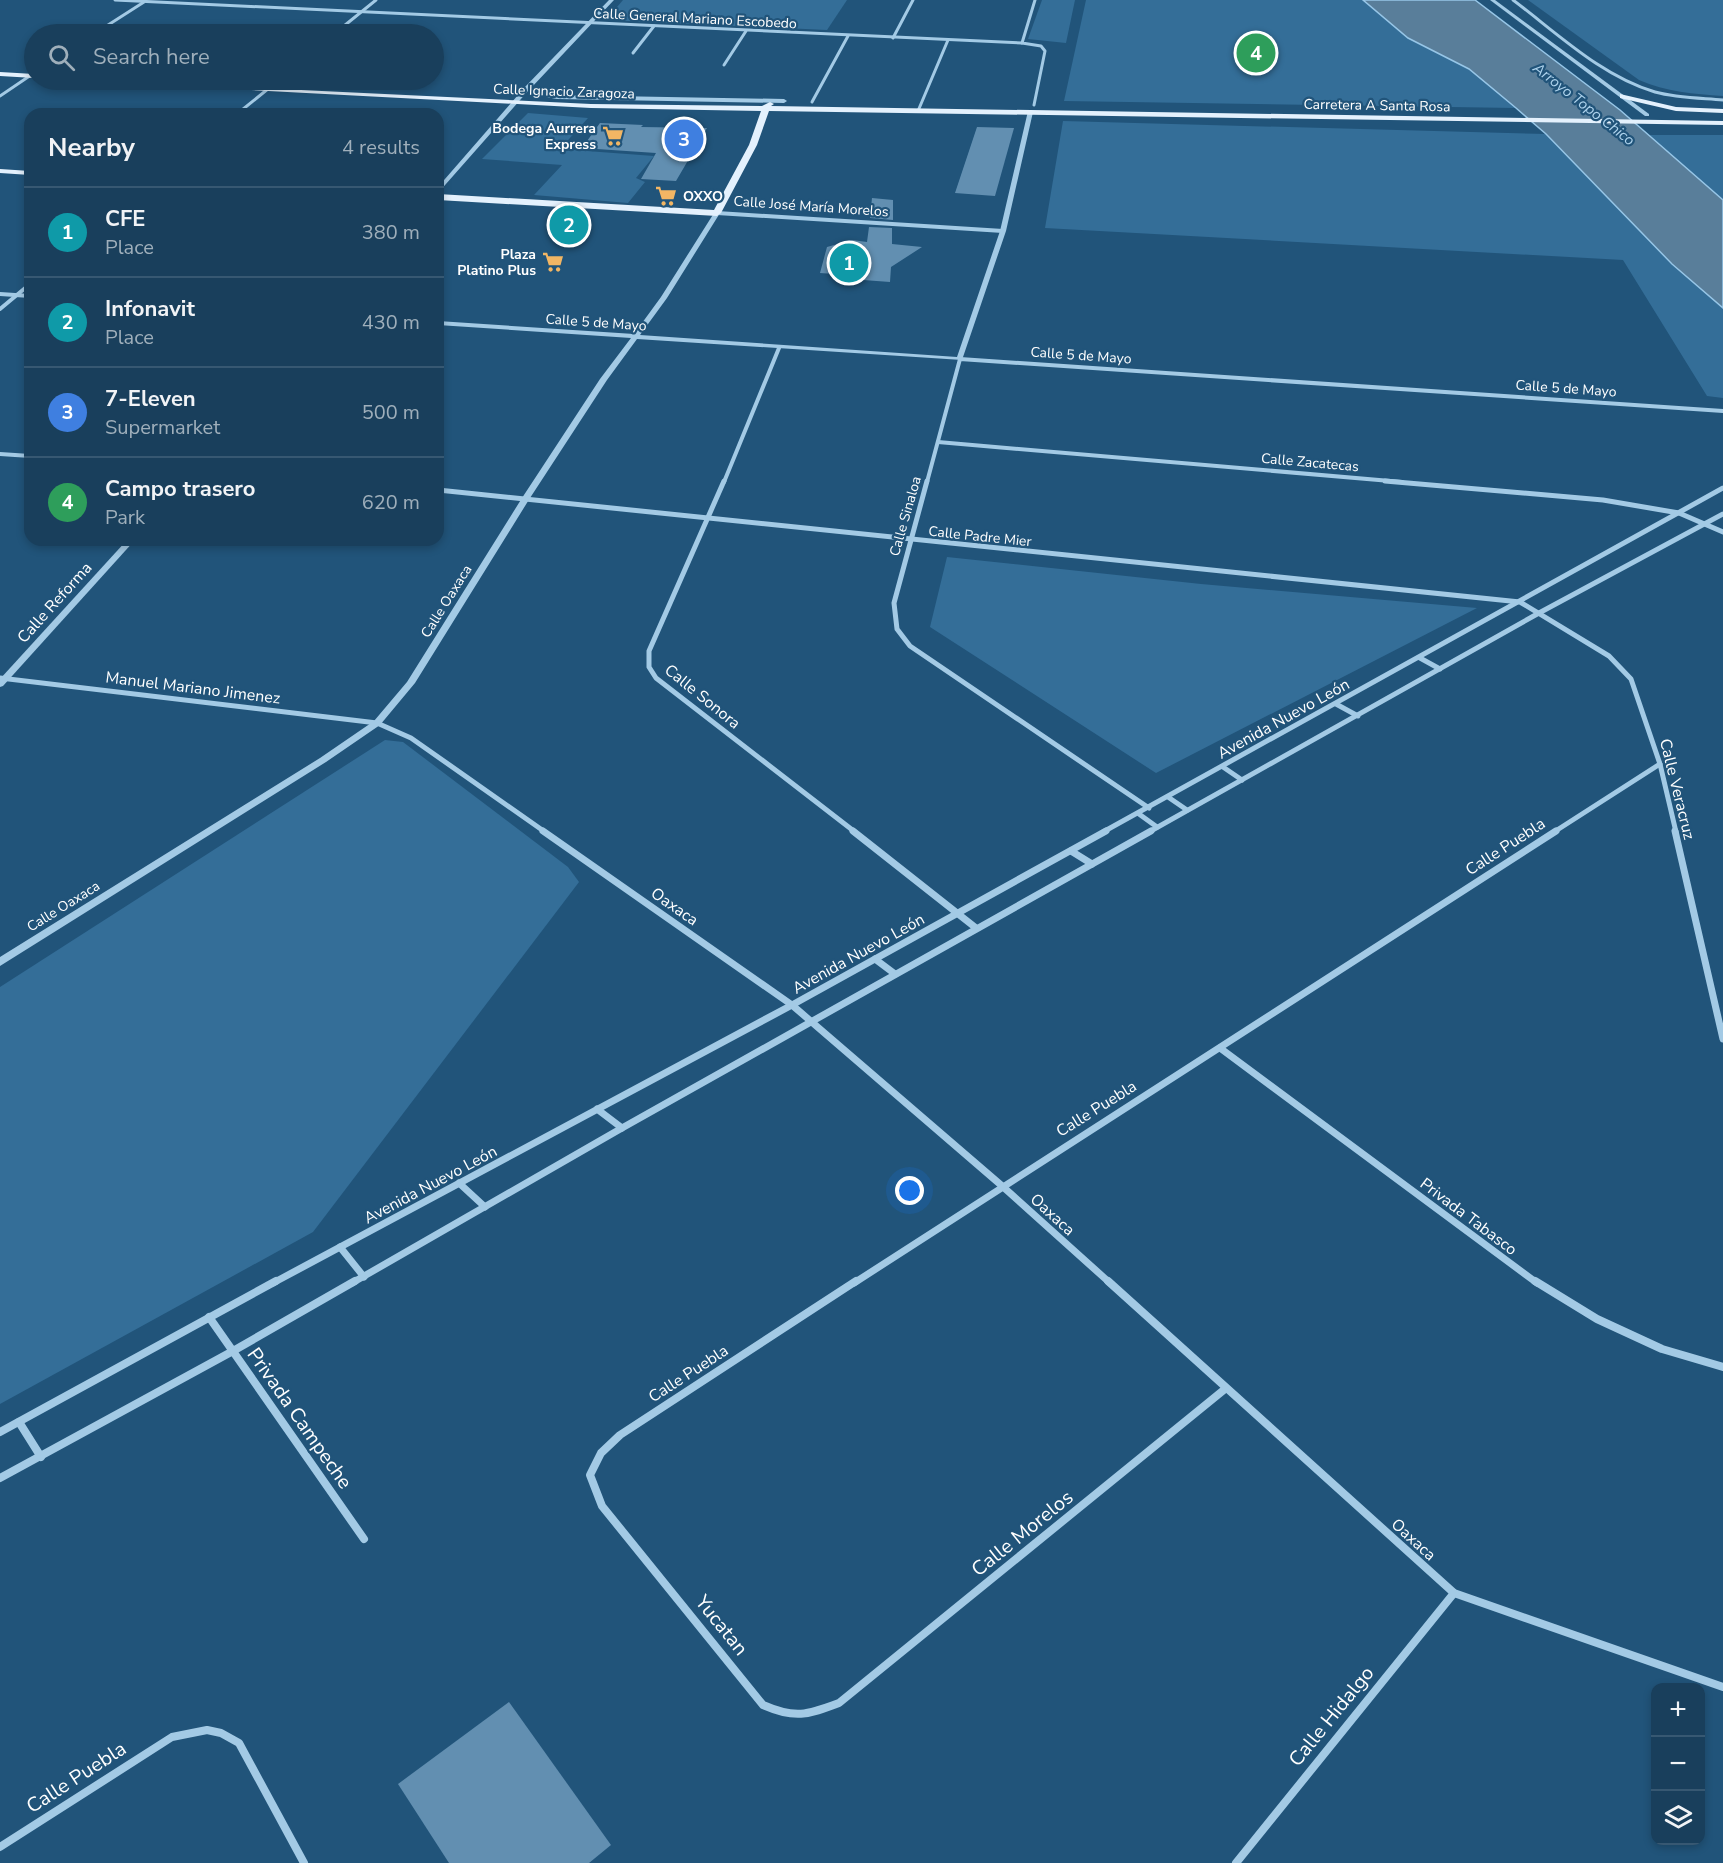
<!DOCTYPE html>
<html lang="en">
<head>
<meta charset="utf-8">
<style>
	body { margin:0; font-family:"Nunito Sans",sans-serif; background:#264a65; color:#f1f3f6 }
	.controls { position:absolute; right:18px; bottom:18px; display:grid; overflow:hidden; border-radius:12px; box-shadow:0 3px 9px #0003 }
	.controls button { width:54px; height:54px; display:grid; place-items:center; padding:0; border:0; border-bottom:2px solid #375872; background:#193f5c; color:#f1f3f6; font:30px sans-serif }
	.you { position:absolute; left:910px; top:1191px; width:21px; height:21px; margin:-15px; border:4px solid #fff; border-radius:50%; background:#1a73e8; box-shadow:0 0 0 9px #1a73e833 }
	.badge { display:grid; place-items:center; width:39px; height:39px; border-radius:50%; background:#f2b664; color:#fff; font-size:20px; font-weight:700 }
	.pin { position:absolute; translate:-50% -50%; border:3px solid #fff; box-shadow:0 2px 6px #0006 }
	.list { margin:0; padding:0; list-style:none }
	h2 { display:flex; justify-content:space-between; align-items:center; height:78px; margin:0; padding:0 24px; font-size:26px }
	h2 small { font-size:20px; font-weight:400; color:#9fafbb }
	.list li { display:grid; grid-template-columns:39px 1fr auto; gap:18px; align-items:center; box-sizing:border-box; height:90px; padding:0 24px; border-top:2px solid #375872 }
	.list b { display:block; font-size:22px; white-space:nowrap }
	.list p { margin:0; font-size:20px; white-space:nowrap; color:#9fafbb }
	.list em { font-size:20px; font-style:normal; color:#9fafbb }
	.icon { flex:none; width:33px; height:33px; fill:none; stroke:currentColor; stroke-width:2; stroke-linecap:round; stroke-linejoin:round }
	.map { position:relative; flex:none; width:1723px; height:1863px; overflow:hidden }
	.search { position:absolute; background:#193f5c; box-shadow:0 3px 9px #0003; left:24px; top:24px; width:420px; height:66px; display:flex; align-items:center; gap:15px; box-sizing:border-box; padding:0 21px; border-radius:33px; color:#9fafbb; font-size:22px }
	.panel { position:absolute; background:#193f5c; box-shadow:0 3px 9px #0003; left:24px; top:108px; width:420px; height:438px; border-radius:18px }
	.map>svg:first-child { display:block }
</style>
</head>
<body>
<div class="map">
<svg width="1723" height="1863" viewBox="0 0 1723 1863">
	<rect width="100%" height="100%" fill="#21547a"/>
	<g fill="#346e98">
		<path d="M623 0H847L827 30 606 20Z"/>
		<path d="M1042 0H1075L1066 43 1028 39Z"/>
		<path d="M1086 0H1363L1408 38 1469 69 1516 108 1064 101Z"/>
		<path d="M1528 0H1723V96C1694 94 1666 92 1639 80Z"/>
		<path d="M528 113 588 118 560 149 654 156 636 178 645 182 628 203 534 195 562 165 482 159Z"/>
		<path d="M1063 121 1546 134 1672 264 1723 308V398L1707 396 1623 260 1045 228Z"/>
		<path d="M1648 135H1723V200Z"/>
		<path d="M947 557 1201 584 1477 608 1156 773 930 627Z"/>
		<path d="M385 740 403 742 568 867 579 882 313 1232 0 1404V987Z"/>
	</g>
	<path fill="#597e9a" stroke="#97c6e7" stroke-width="1.5" d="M1363 0H1475L1620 110 1723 200V308L1672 264 1546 134 1516 108 1469 69 1408 38Z"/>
	<g fill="#628fb1">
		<path d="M600 123 643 125 641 127 707 128 676 181 641 179 656 153 582 148Z"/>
		<path d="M977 127 1014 128 995 196 955 193Z"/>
		<path d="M872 198 893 200V220L870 218Z"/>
		<path d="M869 227 892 228V244L922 247 891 267 890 282 863 280V276L820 273 827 247 852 240 867 242Z"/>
		<path d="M509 1702 611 1845 589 1863H449L398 1784Z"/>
	</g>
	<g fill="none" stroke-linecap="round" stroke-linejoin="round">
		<g stroke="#a3cae5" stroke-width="3">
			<path d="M115 0 1022 43"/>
			<path d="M1513 0C1557 33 1601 76 1655 92 1677 98 1700 98 1723 100"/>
			<path d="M94 34 144 2"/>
			<path d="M334 34 376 0"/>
			<path d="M893 38 913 0"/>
			<path d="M633 53 654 26"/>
			<path d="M724 65 746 31"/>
			<path d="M0 96 34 73"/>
			<path d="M812 102 848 36"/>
			<path d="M1034 105 1045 51 1041 46 1022 43 1035 0"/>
			<path d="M918 111 948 40"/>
			<path d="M237 114 279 80"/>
		</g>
		<g stroke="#a3cae5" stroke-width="4">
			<path d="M717 213 1003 231"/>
			<path d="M0 294 30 296"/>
			<path d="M0 309 30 284"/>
			<path d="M938 442 1402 482"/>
			<path d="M0 454 30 456"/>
			<path d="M724 482 779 348"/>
			<path d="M927 482 960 359 1723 411"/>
		</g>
		<g stroke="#a3cae5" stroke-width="5">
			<path d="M724 481 649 651V667L656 678 855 832"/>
			<path d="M927 481 894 603 897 629 910 646 1149 808"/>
			<path d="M1385 481 1603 500 1679 513 1723 532"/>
			<path d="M438 490 1520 602 1609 656 1631 679 1660 764 1676 832"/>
			<path d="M1420 658 1440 669"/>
			<path d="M0 678 377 723 411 738 545 832"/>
			<path d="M1336 704 1358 716"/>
			<path d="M1223 767 1242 780"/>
			<path d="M1168 797 1187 810"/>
			<path d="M1139 814 1157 827"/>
			<path d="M1103 832 1723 488"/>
			<path d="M1149 832 1539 613 1723 514"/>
			<path d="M1554 832 1660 764"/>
		</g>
		<g stroke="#a3cae5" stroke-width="7">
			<path d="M543 831 792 1005 1001 1185 1110 1283"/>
			<path d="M853 831 976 928"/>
			<path d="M1675 831 1723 1039"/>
			<path d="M1071 851 1092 864"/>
			<path d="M875 959 895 974"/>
			<path d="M1220 1048 1537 1283"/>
			<path d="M597 1109 622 1128"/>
			<path d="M459 1183 485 1207"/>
			<path d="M340 1247 364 1277"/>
			<path d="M273 1283 792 1005 1106 831"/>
			<path d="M352 1283 622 1128 1151 831"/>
			<path d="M854 1283 1556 831"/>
		</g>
		<g stroke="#a3cae5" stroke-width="8">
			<path d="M856 1281 620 1435 601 1453 590 1475 602 1506 763 1705C795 1719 807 1715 839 1703L1225 1389"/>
			<path d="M1108 1281 1454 1593 1723 1687"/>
			<path d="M1535 1281 1597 1319 1662 1349 1723 1367"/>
			<path d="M209 1317 364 1539"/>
			<path d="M19 1422 41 1457"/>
			<path d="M0 1432 276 1281"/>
			<path d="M0 1478 233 1351 355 1281"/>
			<path d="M0 1847 172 1737 207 1730 221 1733 239 1743 304 1863"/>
			<path d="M1236 1863 1454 1593"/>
		</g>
		<g fill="#a3cae5" fill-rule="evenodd">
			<path d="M609 0H614L531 88 538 93 557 95 784 99 787 101 784 103 557 99 535 95 528 91 438 193V187L525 87Z"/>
			<path d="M1490 0H1495L1649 114V116H1645Z"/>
			<path d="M1028 111 1033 112 1006 231 962 360 637 339 607 380 530 498 415 683 380 725 326 762 0 966V957L320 758 374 721 407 682 522 498 600 379 631 338 438 325V321L634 334 661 297 714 213 717 211 720 213 667 298 640 335 957 357 1000 231Z"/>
			<path d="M127 540H135L3 686 0 687V679Z"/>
		</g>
		<g fill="#e4f1fd" fill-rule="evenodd">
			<path d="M0 72 34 74V78L0 76Z"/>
			<path d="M95 80 591 104 762 106 770 102 774 104 771 106 1723 121V125L769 111 757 145 721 213 717 216 438 200V194L714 210 749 145 761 111 591 108 98 82Z"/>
			<path d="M1620 94 1676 107 1723 109V113L1676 111 1620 98Z"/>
			<path d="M0 169 30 171V175L0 173Z"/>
		</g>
	</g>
	<defs>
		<symbol id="supermarket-bare" viewBox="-9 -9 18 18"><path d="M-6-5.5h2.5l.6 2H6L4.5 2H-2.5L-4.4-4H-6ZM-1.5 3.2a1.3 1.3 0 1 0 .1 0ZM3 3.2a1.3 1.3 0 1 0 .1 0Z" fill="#f2b664" stroke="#21547a" stroke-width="2.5" paint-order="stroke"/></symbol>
	</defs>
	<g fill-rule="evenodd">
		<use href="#supermarket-bare" x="598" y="121" width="30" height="30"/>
		<use href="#supermarket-bare" x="651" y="181" width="30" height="30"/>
		<use href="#supermarket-bare" x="538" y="247" width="30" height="30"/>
	</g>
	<g text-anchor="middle" stroke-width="4.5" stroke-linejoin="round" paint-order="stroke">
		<g font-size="14" fill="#fff" stroke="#21547a">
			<text transform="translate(695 18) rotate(3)" y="5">Calle General Mariano Escobedo</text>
			<text transform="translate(564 91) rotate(2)" y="5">Calle Ignacio Zaragoza</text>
			<text transform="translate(1377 105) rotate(1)" y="5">Carretera A Santa Rosa</text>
			<text transform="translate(811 206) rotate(4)" y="5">Calle José María Morelos</text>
			<text transform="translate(596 322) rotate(4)" y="5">Calle 5 de Mayo</text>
			<text transform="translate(1081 355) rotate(4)" y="5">Calle 5 de Mayo</text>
			<text transform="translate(1566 388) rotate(4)" y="5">Calle 5 de Mayo</text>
			<text transform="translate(1310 462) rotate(5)" y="5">Calle Zacatecas</text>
			<text transform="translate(905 516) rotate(-74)" y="5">Calle Sinaloa</text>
			<text transform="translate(980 536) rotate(6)" y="5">Calle Padre Mier</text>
			<text transform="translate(446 601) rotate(-58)" y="5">Calle Oaxaca</text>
			<text transform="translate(63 906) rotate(-32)" y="5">Calle Oaxaca</text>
		</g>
		<g font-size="14" font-weight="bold" fill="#fff" stroke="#21547a" text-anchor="end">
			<text x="596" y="133">Bodega Aurrera<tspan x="596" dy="16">Express</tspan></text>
			<text x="683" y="201" text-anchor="start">OXXO</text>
			<text x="536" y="259">Plaza<tspan x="536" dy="16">Platino Plus</tspan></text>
		</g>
		<g font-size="15" font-style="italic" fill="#aed3ed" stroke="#21547a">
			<text transform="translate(1584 104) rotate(38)" y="5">Arroyo Topo Chico</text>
		</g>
		<g font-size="16" fill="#fff" stroke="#21547a">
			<text transform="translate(54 602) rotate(-48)" y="6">Calle Reforma</text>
			<text transform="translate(193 687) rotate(7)" y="6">Manuel Mariano Jimenez</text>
			<text transform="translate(703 696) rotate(39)" y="6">Calle Sonora</text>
			<text transform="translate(1283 718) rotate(-29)" y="6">Avenida Nuevo León</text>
			<text transform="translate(1678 789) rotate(76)" y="6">Calle Veracruz</text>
			<text transform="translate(1505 846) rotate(-33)" y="6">Calle Puebla</text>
			<text transform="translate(675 906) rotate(35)" y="6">Oaxaca</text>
			<text transform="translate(858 953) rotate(-29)" y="6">Avenida Nuevo León</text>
			<text transform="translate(1096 1108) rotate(-32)" y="6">Calle Puebla</text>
			<text transform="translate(430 1184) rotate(-28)" y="6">Avenida Nuevo León</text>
			<text transform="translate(1053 1214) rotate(42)" y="6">Oaxaca</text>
			<text transform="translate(1469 1216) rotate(37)" y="6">Privada Tabasco</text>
			<text transform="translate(688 1373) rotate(-33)" y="6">Calle Puebla</text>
			<text transform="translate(1414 1539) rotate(42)" y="6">Oaxaca</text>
		</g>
		<g font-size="20" fill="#fff" stroke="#21547a">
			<text transform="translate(300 1418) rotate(55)" y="7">Privada Campeche</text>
			<text transform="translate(1022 1533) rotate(-39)" y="7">Calle Morelos</text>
			<text transform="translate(722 1625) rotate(51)" y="7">Yucatan</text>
			<text transform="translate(1331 1716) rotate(-51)" y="7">Calle Hidalgo</text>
			<text transform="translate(76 1777) rotate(-33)" y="7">Calle Puebla</text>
		</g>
	</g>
</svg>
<div class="controls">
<button>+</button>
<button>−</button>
<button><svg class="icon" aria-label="layers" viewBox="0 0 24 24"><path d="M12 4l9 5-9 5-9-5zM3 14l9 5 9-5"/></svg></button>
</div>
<div class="you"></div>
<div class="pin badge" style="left:849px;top:263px;background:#0f9aa8">1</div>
<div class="pin badge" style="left:569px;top:225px;background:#0f9aa8">2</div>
<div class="pin badge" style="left:684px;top:139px;background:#3f7fe0">3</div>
<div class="pin badge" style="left:1256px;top:53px;background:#2e9e5b">4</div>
<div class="search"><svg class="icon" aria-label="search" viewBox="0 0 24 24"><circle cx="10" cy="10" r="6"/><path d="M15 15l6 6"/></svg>Search here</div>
<section class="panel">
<h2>Nearby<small>4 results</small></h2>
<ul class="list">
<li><span class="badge" style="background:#0f9aa8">1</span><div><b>CFE</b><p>Place</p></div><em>380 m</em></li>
<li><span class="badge" style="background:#0f9aa8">2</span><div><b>Infonavit</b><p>Place</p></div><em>430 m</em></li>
<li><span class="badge" style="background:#3f7fe0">3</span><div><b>7-Eleven</b><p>Supermarket</p></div><em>500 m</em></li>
<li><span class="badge" style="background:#2e9e5b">4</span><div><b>Campo trasero</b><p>Park</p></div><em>620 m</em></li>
</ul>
</section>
</div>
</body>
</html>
